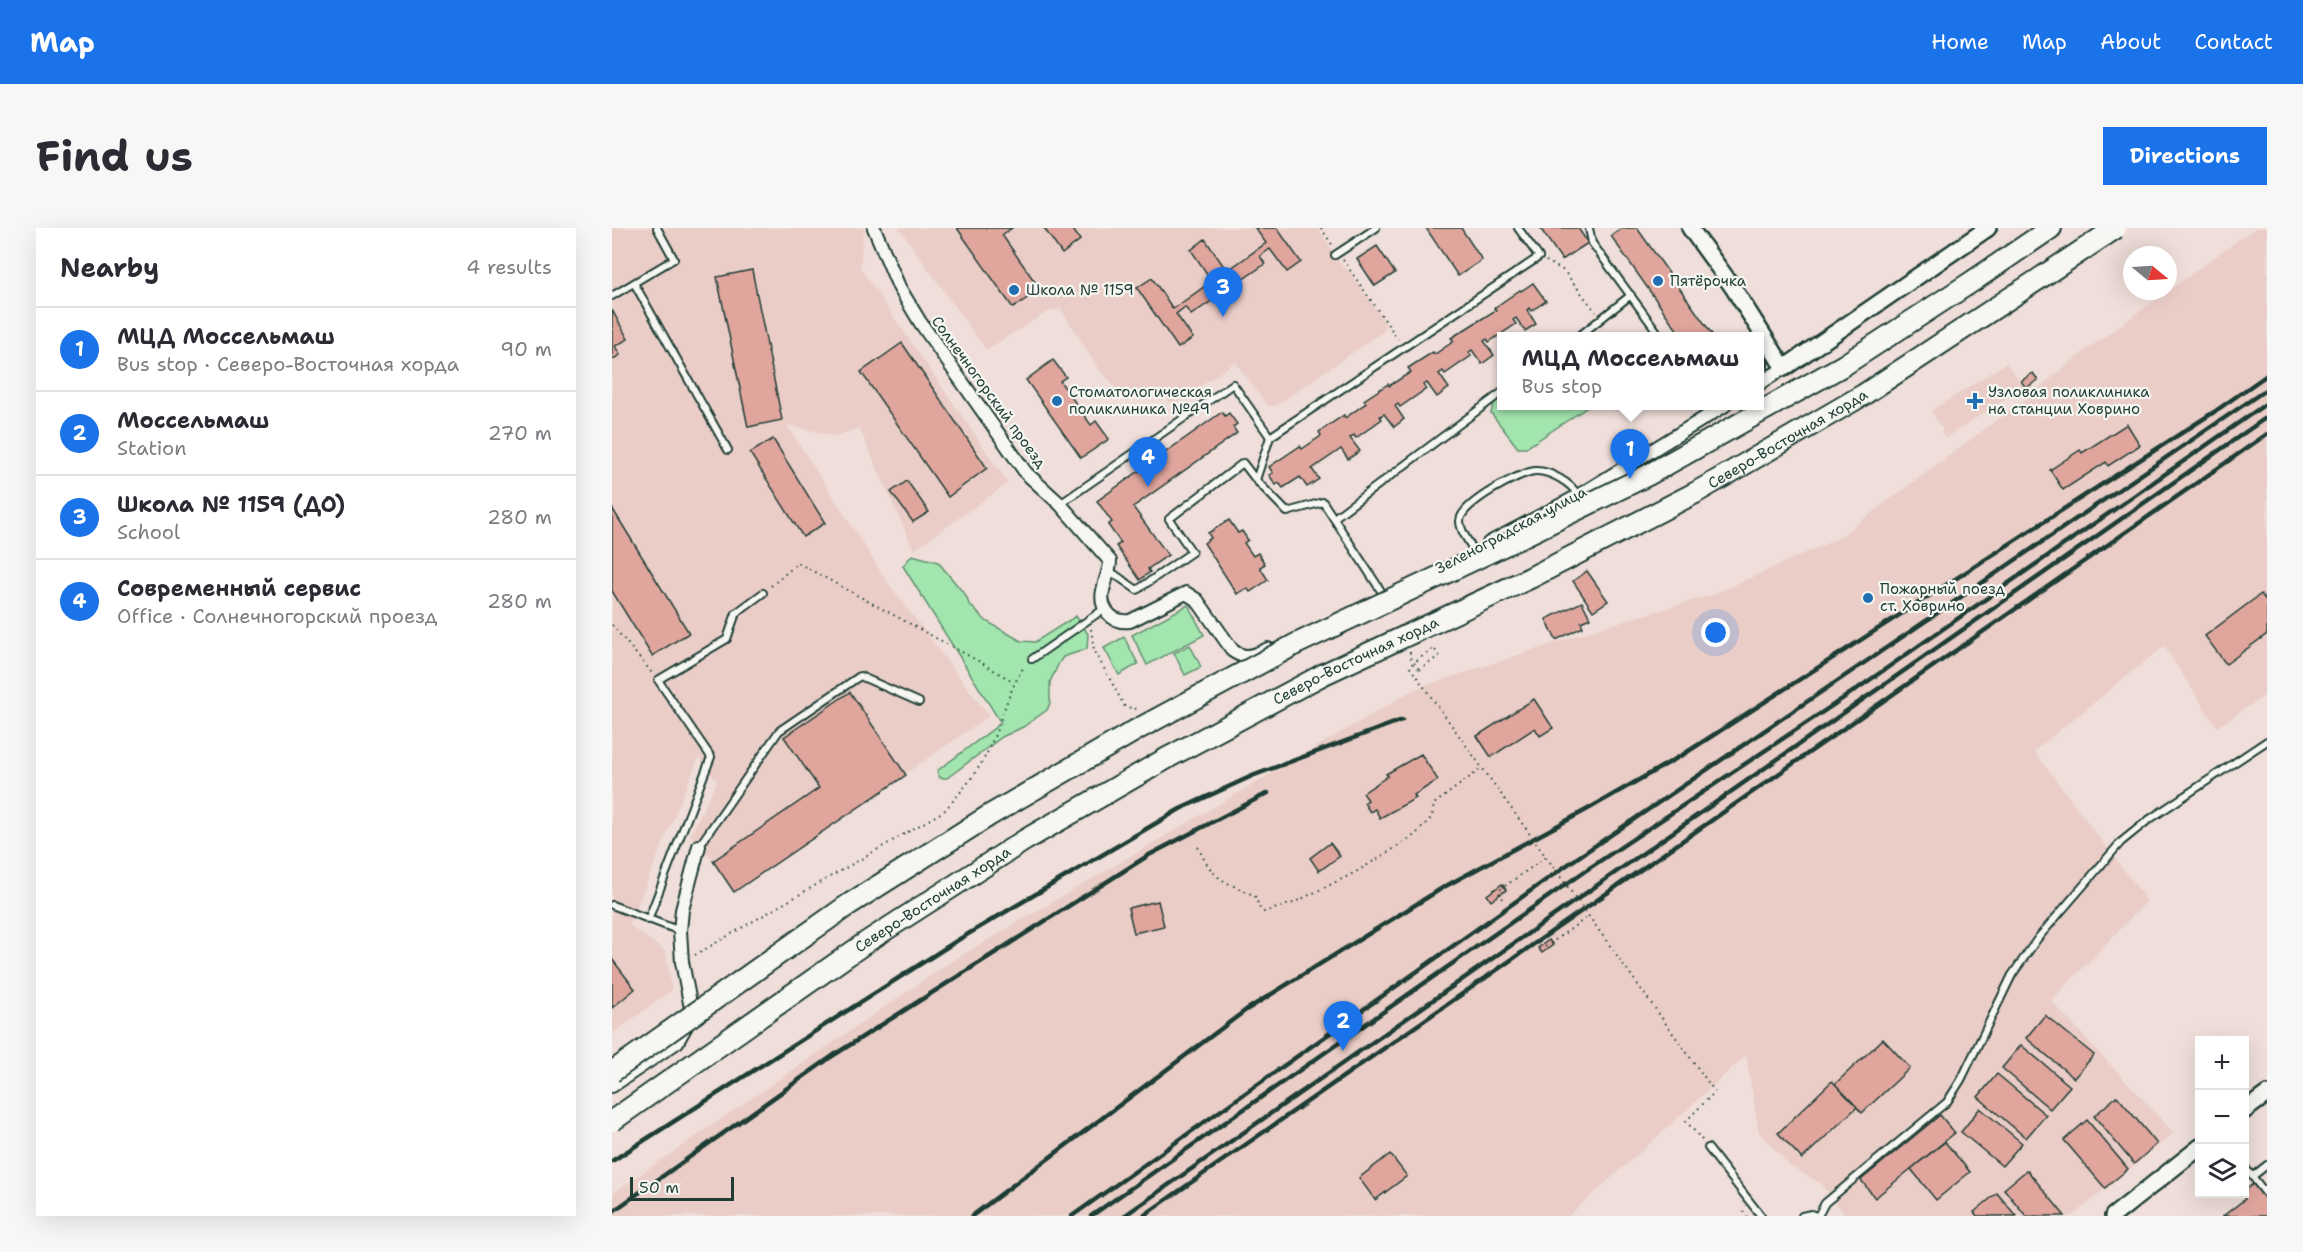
<!DOCTYPE html>
<html lang="en">
<head>
<meta charset="utf-8">
<style>
	body { margin:0; font-family:"Shantell Sans",sans-serif; background:#f7f7f7; color:#2b2b33 }
	.controls { position:absolute; right:18px; bottom:18px; display:grid; overflow:hidden; border-radius:0px; box-shadow:0 6px 24px #0002 }
	.controls button { width:54px; height:54px; display:grid; place-items:center; padding:0; border:0; border-bottom:2px solid #e1e1e2; background:#fff; color:#2b2b33; font:30px sans-serif }
	.compass { position:absolute; left:1511px; top:18px; width:54px; height:54px; border-radius:50%; background:#fff; box-shadow:0 6px 24px #0002; rotate:108deg }
	.scale { position:absolute; left:18px; bottom:15px; width:104px; box-sizing:border-box; padding-left:6px; border:3px solid #1f3d34; border-top:0; font-size:16px; line-height:21px; white-space:nowrap; color:#1f3d34; -webkit-text-stroke:4px #f6f6f2; paint-order:stroke }
	.you { position:absolute; left:1104px; top:405px; width:21px; height:21px; margin:-15px; border:4px solid #fff; border-radius:50%; background:#1a73e8; box-shadow:0 0 0 9px #1a73e833 }
	.badge { display:grid; place-items:center; width:39px; height:39px; border-radius:50%; background:#1a73e8; color:#fff; font-size:20px; font-weight:700 }
	.pin { position:absolute; translate:-50% -50px; filter:drop-shadow(0 2px 3px #0008) }
	.pin::after { content:''; position:absolute; top:32px; width:21px; height:18px; background:inherit; clip-path:polygon(0 0,100% 0,50% 100%) }
	.popup { position:absolute; left:885px; top:104px; width:267px; height:78px; box-sizing:border-box; display:grid; place-content:center; border-radius:0px; background:#fff; filter:drop-shadow(0 2px 4px #0005); font-size:20px; white-space:nowrap; color:#7c7c81 }
	.popup b { font-size:22px; color:#2b2b33 }
	.popup::after { content:''; position:absolute; left:50%; top:100%; margin-left:-12px; border:12px solid transparent; border-top-color:#fff }
	.list { margin:0; padding:0; list-style:none }
	h2 { display:flex; justify-content:space-between; align-items:center; height:78px; margin:0; padding:0 24px; font-size:26px }
	h2 small { font-size:20px; font-weight:400; color:#7c7c81 }
	.list li { display:grid; grid-template-columns:39px 1fr auto; gap:18px; align-items:center; box-sizing:border-box; height:84px; padding:0 24px; border-top:2px solid #e1e1e2 }
	.list b { display:block; font-size:22px; white-space:nowrap }
	.list p { margin:0; font-size:20px; white-space:nowrap; color:#7c7c81 }
	.list em { font-size:20px; font-style:normal; color:#7c7c81 }
	.icon { flex:none; width:33px; height:33px; fill:none; stroke:currentColor; stroke-width:2; stroke-linecap:round; stroke-linejoin:round }
	.map { position:relative; flex:none; width:1655px; height:988px; overflow:hidden; border-radius:0px }
	header { display:flex; align-items:center; gap:36px; box-sizing:border-box; height:84px; padding:0 30px; background:#1a73e8; color:#fff }
	header strong { font-size:28px }
	nav { display:flex; gap:33px; margin-inline-start:auto; font-size:21px }
	.intro { display:flex; align-items:center; justify-content:space-between; box-sizing:border-box; height:144px; padding:0 36px }
	h1 { margin:0; font-size:42px }
	.button { padding:15px 27px; border-radius:0px; background:#1a73e8; color:#fff; font-size:21px; font-weight:700 }
	main { display:flex; gap:36px; padding:0 36px }
	aside { flex:1; background:#fff; border-radius:0px; box-shadow:0 6px 24px #0002 }
	.map>svg:first-child { display:block }
</style>
</head>
<body>
<header>
<strong>Map</strong>
<nav><a>Home</a><a>Map</a><a>About</a><a>Contact</a></nav>
</header>
<div class="intro"><h1>Find us</h1><a class="button">Directions</a></div>
<main>
<aside>
<h2>Nearby<small>4 results</small></h2>
<ul class="list">
<li><span class="badge">1</span><div><b>МЦД Моссельмаш</b><p>Bus stop · Северо-Восточная хорда</p></div><em>90 m</em></li>
<li><span class="badge">2</span><div><b>Моссельмаш</b><p>Station</p></div><em>270 m</em></li>
<li><span class="badge">3</span><div><b>Школа № 1159 (ДО)</b><p>School</p></div><em>280 m</em></li>
<li><span class="badge">4</span><div><b>Современный сервис</b><p>Office · Солнечногорский проезд</p></div><em>280 m</em></li>
</ul>
</aside>
<div class="map">
<svg width="1655" height="988" viewBox="0 0 1655 988">
	<rect width="100%" height="100%" fill="#efded9"/>
	<filter id="ink" filterUnits="userSpaceOnUse"><feTurbulence type="fractalNoise" baseFrequency=".0167" numOctaves="2"/><feDisplacementMap in="SourceGraphic" scale="12" xChannelSelector="R" yChannelSelector="G"/><feConvolveMatrix kernelMatrix="1 2 1 2 8 2 1 2 1" color-interpolation-filters="sRGB"/></filter>
	<g filter="url(#ink)">
		<g fill="#eacdc7">
			<path d="M0 0H252L248 40 396 255 302 322 247 200 224 208 175 197 276 355 377 488 122 664 101 633 78 607 105 554 87 529 17 697 53 723 60 762 0 806Z"/>
			<path d="M287 0H706L730 38 738 44 774 96 772 103 663 178H656L623 134 564 175 558 174 551 163 544 161 538 162 516 173 486 140 449 81 437 83 374 122Z"/>
			<path d="M1643 0H1655V466L1605 499 1552 418 1422 523 1535 673 1439 773 1562 905 1460 988H1234L1208 955 1178 938 1147 904 1134 827 1041 913 956 988H0V966L340 733 803 461 1001 396 1100 367 1225 311 1412 172 1466 128Z"/>
			<path d="M1394 135 1412 159 1333 210 1329 204 1331 202 1319 183Z"/>
		</g>
		<g fill="#a3e5ae" stroke="#619171" stroke-width="1.5">
			<path d="M889 170V178H977L914 220H906L879 185 882 175Z"/>
			<path d="M300 327 326 334 354 368 357 376 374 393 409 413 423 414 464 388 476 406 475 421 451 429 447 435 438 454V475L435 482 411 499 390 509 335 550H328L325 543 389 495 291 338Z"/>
			<path d="M576 377 592 407 535 437 520 407Z"/>
			<path d="M512 409 526 436 507 447 492 420Z"/>
			<path d="M578 417 589 439 573 447 562 425Z"/>
		</g>
		<g fill="#e0a69e" stroke="#1f3d34" stroke-width="1.5">
			<path d="M345 0H400L390 7 428 61 401 80Z"/>
			<path d="M432 0H460L468 12 450 26Z"/>
			<path d="M643 0H665L689 34 675 44 658 21 648 28 653 36 579 87 573 79 564 86 581 110 566 120 525 60 540 50 561 81 600 53 579 22 593 11 615 43 654 15Z"/>
			<path d="M814 0H849L870 32 846 48Z"/>
			<path d="M928 0H966L976 15 950 32Z"/>
			<path d="M1011 0H1025L1102 109H1070L999 8Z"/>
			<path d="M765 18 783 45 763 58 745 31Z"/>
			<path d="M140 42 170 192 136 199 105 49Z"/>
			<path d="M921 55 934 73 919 83 917 80 915 82 924 96 913 103 904 90 901 92 904 96 877 114 875 111 872 113 882 127 870 136 860 122 857 124 859 128 833 146 831 143 827 146 837 160 825 169 815 155 811 157 814 161 788 179 786 176 783 178 792 191 782 199 772 186 768 188 770 191 744 210 742 207 738 210 748 223 736 231 729 221 700 241 707 251 695 259 688 249 671 260 667 255 664 257 657 247 661 245 657 239 688 218 690 221 709 208 707 204 732 187 733 190 754 175 752 172 776 156 777 158 799 144 796 140 821 124 823 126 842 113 839 110 884 82 882 80 908 62 909 63Z"/>
			<path d="M0 82 16 111 3 118 8 127 0 132Z"/>
			<path d="M290 115 375 240 336 269 249 144Z"/>
			<path d="M441 132 454 149 448 153 479 197 484 193 497 211 469 230 414 152Z"/>
			<path d="M1421 145 1426 152 1414 160 1409 153Z"/>
			<path d="M610 184 613 188 617 185 625 196 621 199 625 205 521 279 556 327 536 341 538 344 528 352 504 318 509 315 496 297 500 294 485 273Z"/>
			<path d="M1515 196 1528 217 1496 238 1494 234 1451 262 1438 242 1468 222 1470 225Z"/>
			<path d="M161 211 213 295 191 309 138 225Z"/>
			<path d="M295 253 317 284 301 294 279 264Z"/>
			<path d="M0 280 77 405 40 428 0 363Z"/>
			<path d="M617 292 626 305 630 303 636 312 632 315 641 328 646 325 653 336 648 339 656 352 638 364 635 360 625 366 592 315 599 310 596 305Z"/>
			<path d="M975 343 996 373 981 383 961 353Z"/>
			<path d="M1649 366 1655 374V406L1614 436 1593 408Z"/>
			<path d="M970 374 978 390 969 394 971 399 944 412 934 391Z"/>
			<path d="M238 464 294 547 122 664 101 633 207 560 172 509Z"/>
			<path d="M922 471 941 500 928 508 923 500 879 529 865 508Z"/>
			<path d="M809 526 826 552 802 567 804 570 768 590 763 581 758 584 752 575 756 572 751 565 776 548 774 546Z"/>
			<path d="M718 615 728 628 707 643 698 630Z"/>
			<path d="M890 656 894 662 879 673 875 667Z"/>
			<path d="M546 673 552 698 522 705 516 680Z"/>
			<path d="M937 712 941 717 930 725 926 720Z"/>
			<path d="M0 731 23 761 0 780Z"/>
			<path d="M1433 787 1482 827 1462 850 1414 810Z"/>
			<path d="M1271 811 1298 840 1250 885 1223 856Z"/>
			<path d="M1409 817 1458 858 1438 881 1390 840Z"/>
			<path d="M1385 846 1434 887 1414 910 1366 869Z"/>
			<path d="M1220 853 1245 879 1190 931 1166 905Z"/>
			<path d="M1505 868 1545 916 1522 936 1482 888Z"/>
			<path d="M1368 880 1410 915 1390 938 1349 904Z"/>
			<path d="M1328 887 1343 905 1263 970 1249 952Z"/>
			<path d="M1475 892 1516 941 1493 960 1452 912Z"/>
			<path d="M1333 914 1358 944 1324 972 1299 941Z"/>
			<path d="M778 926 795 948 763 972 747 950Z"/>
			<path d="M1415 942 1453 988H1414L1392 961Z"/>
			<path d="M1641 956 1655 973V988H1611L1633 971 1629 966H1632V963Z"/>
			<path d="M1385 965 1404 988H1365L1362 984Z"/>
		</g>
		<g fill="none" stroke-linecap="round" stroke-linejoin="round">
			<defs>
				<g id="service">
					<path d="M977 0 980 15 1049 109"/>
					<path d="M723 27 764 0"/>
					<path d="M22 55 116 222"/>
					<path d="M0 68 62 31 45 0"/>
					<path d="M966 109 1019 67"/>
					<path d="M448 276 621 156 658 209"/>
					<path d="M722 290 889 165"/>
					<path d="M862 323C857 314 848 303 848 293 848 276 908 244 923 243 937 242 960 255 966 268"/>
					<path d="M498 343 525 362 580 324 557 291 631 235 644 252"/>
					<path d="M771 366 711 274 675 284 644 252 658 209 927 29 906 0"/>
					<path d="M420 431 492 381"/>
					<path d="M87 618 167 503 248 448 307 474"/>
					<path d="M0 677 68 703"/>
					<path d="M36 692 99 529 46 452 115 411 124 385 151 365"/>
					<path d="M1096 920 1149 988"/>
					<path d="M1632 938 1655 967"/>
					<path d="M1641 948 1655 937"/>
					<path d="M1190 988 1199 986 1205 988"/>
					<path d="M1206 988 1213 975 1335 874 1349 852 1400 747 1426 710 1509 614 1535 593 1655 513"/>
				</g>
				<g id="minor">
					<path d="M262 0 287 59 308 94 414 245 448 276 498 333C498 350 482 368 496 385 501 392 509 394 518 393L574 365 585 372 621 423C633 432 643 427 656 421"/>
					<path d="M1147 156 1172 140"/>
					<path d="M877 315 966 268 1112 178"/>
					<path d="M0 858 65 814 74 798 79 780 70 734 68 703 70 682 87 618"/>
				</g>
				<g id="tertiary">
					<path d="M1078 0 1120 58 1172 140 1376 0"/>
					<path d="M1147 135V142"/>
					<path d="M1632 883 1655 866"/>
					<path d="M1501 988 1588 919"/>
				</g>
				<path id="primary" d="M1364 51 1439 0"/>
			</defs>
			<use href="#service" stroke="#1f3d34" stroke-width="10"/>
			<use href="#minor" stroke="#1f3d34" stroke-width="16"/>
			<use href="#tertiary" stroke="#1f3d34" stroke-width="20"/>
			<use href="#primary" stroke="#1f3d34" stroke-width="24"/>
			<g stroke="#1f3d34" stroke-width="2" stroke-dasharray="1.5 4.5" stroke-linecap="butt">
				<path d="M709 0 721 18"/>
				<path d="M731 32 786 111"/>
				<path d="M934 33 952 43 984 84"/>
				<path d="M159 358 186 335 368 434 402 454"/>
				<path d="M0 397 40 445"/>
				<path d="M479 401 482 422 513 479 526 481"/>
				<path d="M798 424V429L807 442"/>
				<path d="M586 619C602 654 611 652 643 668L648 681 652 684 681 675 744 644 778 623 803 607 820 589 822 576 870 540"/>
				<path d="M891 671 886 663 934 629"/>
				<path d="M933 719 977 688"/>
				<path d="M83 727 332 583C348 565 363 548 374 527 389 497 395 464 413 437"/>
				<path d="M1090 912 1074 893 1103 864"/>
				<path d="M1131 983 1135 988"/>
			</g>
			<use href="#service" stroke="#f6f6f2" stroke-width="6"/>
			<use href="#minor" stroke="#f6f6f2" stroke-width="12"/>
			<use href="#tertiary" stroke="#f6f6f2" stroke-width="15"/>
			<use href="#primary" stroke="#f6f6f2" stroke-width="20"/>
			<g stroke="#1f3d34" stroke-width="4.5">
				<path d="M0 933 346 712 568 581 640 548 790 492"/>
				<path d="M0 984 222 827 537 627 656 565"/>
				<path d="M360 988 634 782 832 659 976 581 1072 526 1602 184 1655 147"/>
				<path d="M460 988 965 630 1655 161"/>
				<path d="M479 988 973 643 1242 463 1655 175"/>
				<path d="M512 988 1655 189"/>
				<path d="M531 988 1655 206"/>
			</g>
			<defs>
				<g id="primary-bridge">
					<path d="M0 844 236 677 378 587 526 501 684 416 891 318 1036 247 1232 137 1364 51"/>
					<path id="s1" d="M0 893 256 713 413 612 557 529 712 446 918 350 1083 265 1251 167 1504 0"/>
				</g>
			</defs>
			<use href="#primary-bridge" stroke="#1f3d34" stroke-width="24" stroke-linecap="butt"/>
			<path stroke="#1f3d34" stroke-width="2" stroke-dasharray="1.5 4.5" stroke-linecap="butt" d="M807 442 827 428 822 420 797 438 1103 864"/>
			<use href="#primary-bridge" stroke="#f6f6f2" stroke-width="20"/>
		</g>
	</g>
	<g fill="#1f6fb2" stroke="#f6f6f2" stroke-width="2">
		<circle cx="1046" cy="53" r="6"/>
		<circle cx="402" cy="62" r="6"/>
		<circle cx="445" cy="173" r="6"/>
		<path d="M1360 164h6v6h6v6h-6v6h-6v-6h-6v-6h6z"/>
		<circle cx="1256" cy="370" r="6"/>
	</g>
	<g text-anchor="middle" stroke-width="4.5" stroke-linejoin="round" paint-order="stroke">
		<g font-size="15" fill="#1f3d34" stroke="#f6f6f2" text-anchor="start">
			<text x="1058" y="58">Пятёрочка</text>
			<text x="414" y="67">Школа № 1159</text>
			<text x="457" y="169">Стоматологическая<tspan x="457" dy="17">поликлиника №49</tspan></text>
			<text x="1376" y="169">Узловая поликлиника<tspan x="1376" dy="17">на станции Ховрино</tspan></text>
			<text x="1268" y="366">Пожарный поезд<tspan x="1268" dy="17">ст. Ховрино</tspan></text>
		</g>
		<g font-size="15" fill="#1f3d34" stroke="#f6f6f2">
			<text transform="translate(377 164) rotate(54)" y="5">Солнечногорский проезд</text>
			<text dy="5" stroke="none"><textPath href="#s1" startOffset="1362">Северо-Восточная хорда</textPath></text>
			<text transform="translate(899 302) rotate(-28)" y="5">Зеленоградская улица</text>
			<text dy="5" stroke="none"><textPath href="#s1" startOffset="876">Северо-Восточная хорда</textPath></text>
			<text dy="5" stroke="none"><textPath href="#s1" startOffset="390">Северо-Восточная хорда</textPath></text>
		</g>
	</g>
</svg>
<div class="controls">
<button>+</button>
<button>−</button>
<button><svg class="icon" aria-label="layers" viewBox="0 0 24 24"><path d="M12 4l9 5-9 5-9-5zM3 14l9 5 9-5"/></svg></button>
</div>
<svg class="compass" viewBox="-18 -18 36 36"><path d="M0-13l5 13h-10z" fill="#e53935"/><path d="M0 13l5-13h-10z" fill="#7c7c81"/></svg>
<div class="scale">50 m</div>
<div class="you"></div>
<div class="pin badge" style="left:1018px;top:251px">1</div>
<div class="popup"><b>МЦД Моссельмаш</b>Bus stop</div>
<div class="pin badge" style="left:731px;top:823px">2</div>
<div class="pin badge" style="left:611px;top:89px">3</div>
<div class="pin badge" style="left:536px;top:259px">4</div>
</div>
</main>
</body>
</html>
